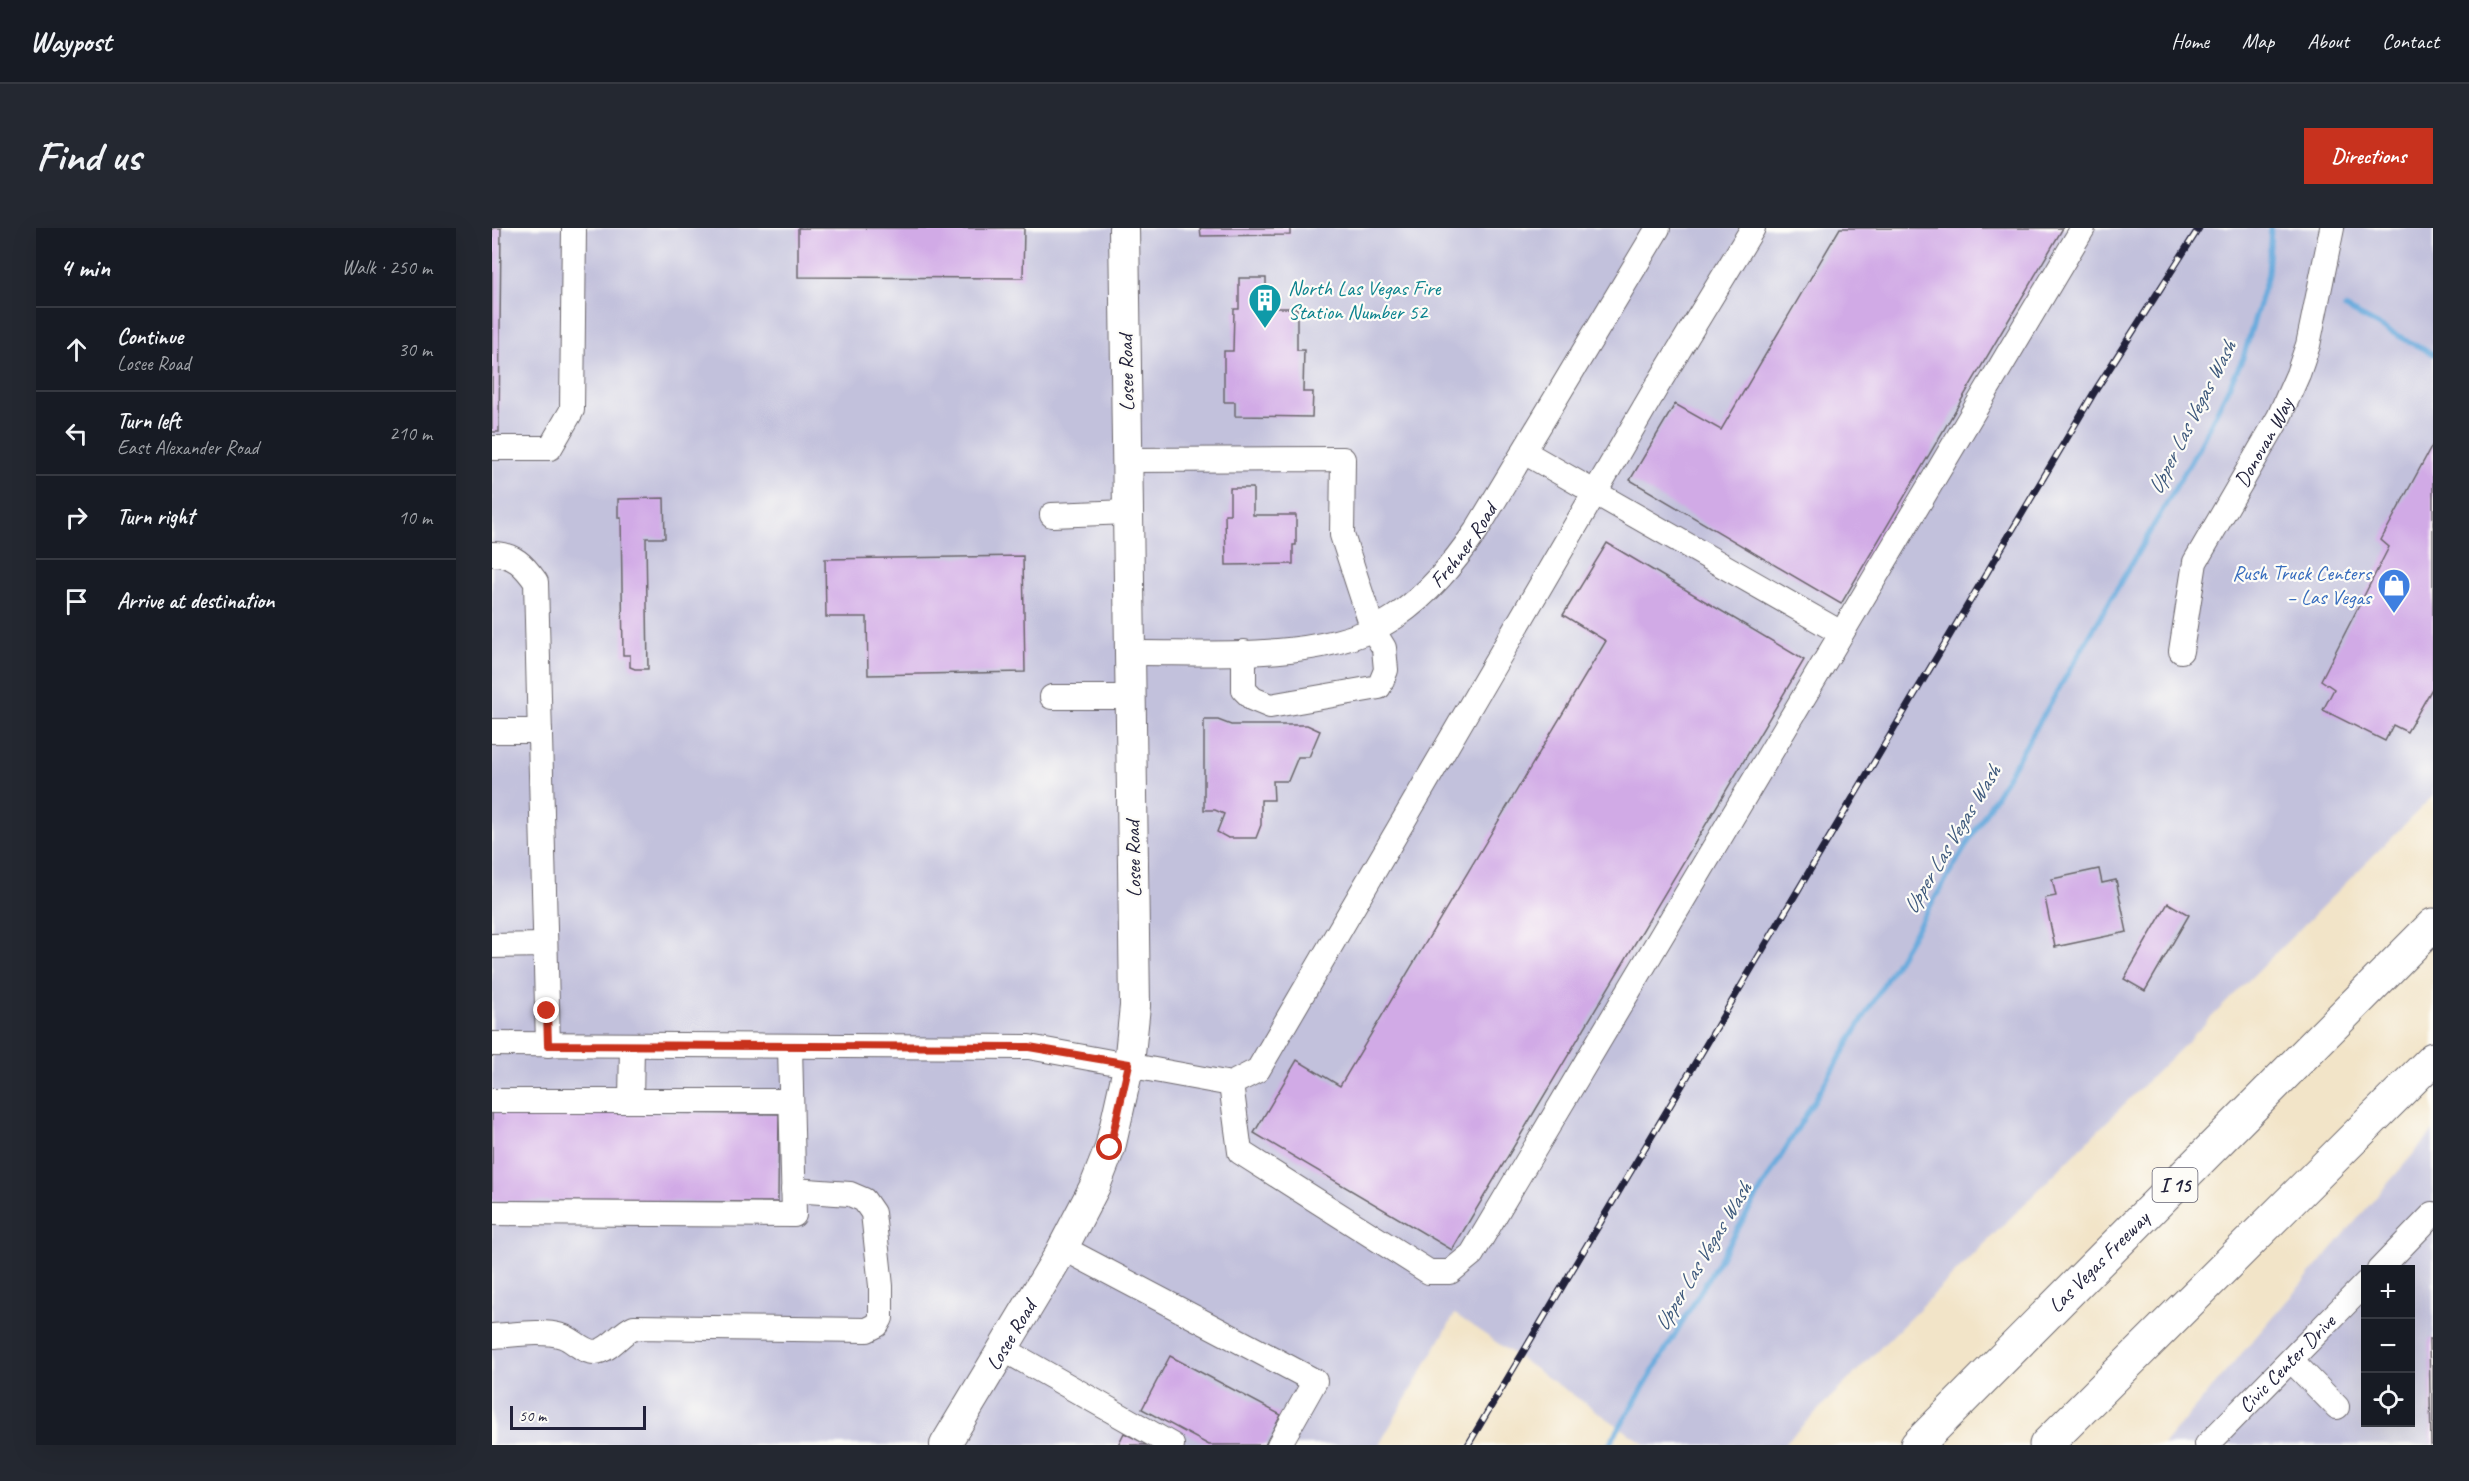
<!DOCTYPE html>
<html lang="en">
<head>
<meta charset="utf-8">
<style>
	body { margin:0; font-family:Caveat,sans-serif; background:#242831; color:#f1f3f6 }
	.controls { position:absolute; right:18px; bottom:18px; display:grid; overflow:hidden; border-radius:0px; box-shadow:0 6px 24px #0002 }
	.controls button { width:54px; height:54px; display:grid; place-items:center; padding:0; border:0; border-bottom:2px solid #363941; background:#171b24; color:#f1f3f6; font:30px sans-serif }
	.scale { position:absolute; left:18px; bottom:15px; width:136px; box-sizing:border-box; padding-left:6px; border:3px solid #22223b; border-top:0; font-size:16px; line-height:21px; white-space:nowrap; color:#22223b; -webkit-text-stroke:4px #fdfcf7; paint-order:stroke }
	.stop { position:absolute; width:18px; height:18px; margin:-14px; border:4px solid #c8321e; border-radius:50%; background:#fff }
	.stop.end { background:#c8321e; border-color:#fff; box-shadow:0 2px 6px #0008 }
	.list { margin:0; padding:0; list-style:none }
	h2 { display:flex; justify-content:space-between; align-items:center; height:78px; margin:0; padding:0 24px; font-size:26px }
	h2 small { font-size:20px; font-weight:400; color:#9ea1a6 }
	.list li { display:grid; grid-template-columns:39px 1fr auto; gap:18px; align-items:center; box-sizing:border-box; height:84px; padding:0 24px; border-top:2px solid #363941 }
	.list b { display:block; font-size:22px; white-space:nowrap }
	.list p { margin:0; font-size:20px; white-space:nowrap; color:#9ea1a6 }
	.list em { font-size:20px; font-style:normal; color:#9ea1a6 }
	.icon { flex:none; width:33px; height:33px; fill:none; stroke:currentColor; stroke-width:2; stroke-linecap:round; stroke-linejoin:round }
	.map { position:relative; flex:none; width:1941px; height:1217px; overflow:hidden; border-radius:0px }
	header { display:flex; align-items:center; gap:36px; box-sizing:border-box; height:84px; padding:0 30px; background:#171b24; border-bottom:2px solid #363941 }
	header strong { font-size:28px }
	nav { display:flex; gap:33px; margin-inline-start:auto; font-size:21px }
	.intro { display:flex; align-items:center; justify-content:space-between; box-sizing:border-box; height:144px; padding:0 36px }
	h1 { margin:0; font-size:42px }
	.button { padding:15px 27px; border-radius:0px; background:#c8321e; color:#fff; font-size:21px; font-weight:700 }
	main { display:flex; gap:36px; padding:0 36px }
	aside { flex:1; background:#171b24; border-radius:0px; box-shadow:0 6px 24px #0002 }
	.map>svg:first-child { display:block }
</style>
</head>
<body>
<header>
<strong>Waypost</strong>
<nav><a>Home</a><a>Map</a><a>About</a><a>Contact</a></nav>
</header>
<div class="intro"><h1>Find us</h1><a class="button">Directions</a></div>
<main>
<aside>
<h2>4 min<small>Walk · 250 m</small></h2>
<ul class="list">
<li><svg class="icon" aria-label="ahead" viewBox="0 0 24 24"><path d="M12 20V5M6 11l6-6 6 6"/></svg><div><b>Continue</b><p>Losee Road</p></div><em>30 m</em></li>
<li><svg class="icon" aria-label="left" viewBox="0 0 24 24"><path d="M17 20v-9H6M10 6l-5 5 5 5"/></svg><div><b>Turn left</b><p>East Alexander Road</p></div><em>210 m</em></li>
<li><svg class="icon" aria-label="right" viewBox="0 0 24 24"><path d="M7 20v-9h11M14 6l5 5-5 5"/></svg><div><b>Turn right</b></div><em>10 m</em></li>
<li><svg class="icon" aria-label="arrive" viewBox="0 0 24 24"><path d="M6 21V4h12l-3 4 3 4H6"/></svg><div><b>Arrive at destination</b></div></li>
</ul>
</aside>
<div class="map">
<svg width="1941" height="1217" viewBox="0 0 1941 1217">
	<rect width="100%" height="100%" fill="#fdfcf7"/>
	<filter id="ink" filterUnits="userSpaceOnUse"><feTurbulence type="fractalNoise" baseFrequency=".0167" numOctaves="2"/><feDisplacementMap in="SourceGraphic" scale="12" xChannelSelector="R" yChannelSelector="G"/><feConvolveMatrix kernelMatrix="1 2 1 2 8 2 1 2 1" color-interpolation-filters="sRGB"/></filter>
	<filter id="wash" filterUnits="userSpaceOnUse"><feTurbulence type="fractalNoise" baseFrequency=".008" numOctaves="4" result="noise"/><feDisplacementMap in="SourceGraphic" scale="24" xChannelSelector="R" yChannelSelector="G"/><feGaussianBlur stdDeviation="1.35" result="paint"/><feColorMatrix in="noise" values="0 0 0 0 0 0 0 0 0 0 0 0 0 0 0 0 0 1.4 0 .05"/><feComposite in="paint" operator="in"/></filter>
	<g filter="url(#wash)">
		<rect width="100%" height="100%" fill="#f2e4c8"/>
		<g fill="#c2c1dc" fill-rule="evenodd">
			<path d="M0 0H1941V568L1291 1217H1154L963 1086 887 1217H0Z"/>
			<path d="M1941 903V1217H1671ZM1874 1042H1918V1194H1874Z"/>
		</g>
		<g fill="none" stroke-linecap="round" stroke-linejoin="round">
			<g stroke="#69abdd" stroke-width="5">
				<path d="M1853 80 1941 126"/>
				<path d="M1117 1217 1540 507 1707 219 1751 130 1776 46 1779 0"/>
			</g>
		</g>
		<g id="blocks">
			<g fill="#d1aae6">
				<path d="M0 0H9L7 204H0Z"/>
				<path d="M306 0H532L531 50 306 49Z"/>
				<path d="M708 0H798V7L709 8Z"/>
				<path d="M1348 0H1571L1349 376 1138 252 1183 176 1229 202Z"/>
				<path d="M747 50H774V80H805V122H812L811 164H821L820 189 743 188V174H732V123H741L742 81H747Z"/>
				<path d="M1941 216V459L1915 504 1901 497 1893 513 1831 482 1842 461 1829 452 1897 319 1889 312Z"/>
				<path d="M738 260H761V287H804V317H801V336L734 337 733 286H738Z"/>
				<path d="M172 270 173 310H154L156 441H143L138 439V427H131L129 290H126V271Z"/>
				<path d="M1115 315 1312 432 960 1022 762 905 805 832 848 858 1114 413 1071 387Z"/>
				<path d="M531 328 533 444 376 447 375 389H334L333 331Z"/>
				<path d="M712 492H726L739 497H815L828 503 817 529H806L796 553H781L782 572H769V597L764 610H736L725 604 732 586 723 582H712Z"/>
				<path d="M1607 641 1610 655 1624 652 1635 704 1563 719 1553 670 1564 668 1560 651Z"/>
				<path d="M1676 675 1697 687 1653 763 1632 751Z"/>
				<path d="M0 884 287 886 286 974 0 973Z"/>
				<path d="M1937 1111H1941V1217H1939Z"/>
				<path d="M678 1128 789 1187 773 1217H717L650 1181Z"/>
				<path d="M632 1205 656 1217H626Z"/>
			</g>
		</g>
	</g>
	<g filter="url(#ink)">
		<use href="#blocks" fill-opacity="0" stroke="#6b666c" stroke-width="1.5"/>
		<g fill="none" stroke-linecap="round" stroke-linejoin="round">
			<defs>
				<g id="minor">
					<path d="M0 220H58L80 182 82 0"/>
					<path d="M1032 224 1349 405"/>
					<path d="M636 232 851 231 850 307 881 402 892 420 894 442 887 459 778 478 761 471 752 462V424"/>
					<path d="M560 287 636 284"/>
					<path d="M0 326C22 326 32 337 44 354L56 817"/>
					<path id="s1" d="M1689 423 1703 334 1787 189 1806 146 1816 117 1840 0"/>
					<path id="s2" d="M639 425C718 424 835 435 903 389 937 366 961 336 984 303L1166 0"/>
					<path d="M560 469H639"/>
					<path d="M0 503H48"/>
					<path d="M0 718 53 717"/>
					<path d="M0 816 537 819 739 856 766 842 1165 158 1261 0"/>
					<path d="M739 856 748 924 937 1044H958L980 1026 1591 0"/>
					<path d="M0 873H298"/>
					<path d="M139 873 140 817"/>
					<path d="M0 985 302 987 298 818"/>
					<path d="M571 1020 823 1153 787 1217"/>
					<path d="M1887 1042 1941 986"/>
					<path d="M0 1108C22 1107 49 1102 70 1108 81 1111 90 1124 103 1124 118 1123 128 1105 142 1099L375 1102 385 1097 389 1090V1058L381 985 372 972 358 966 301 962"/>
					<path d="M511 1121 680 1217"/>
					<path d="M1799 1132 1845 1179"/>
					<path id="s3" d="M1715 1217 1874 1055"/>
				</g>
				<g id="major">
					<path id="s4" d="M453 1217 566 1029 603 958 618 920 637 836 643 778 632 0"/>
				</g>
				<g id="highway">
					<path id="s5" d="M1425 1217 1941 697"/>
					<path d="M1554 1217 1941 831"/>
				</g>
			</defs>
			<use href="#minor" stroke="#6b666c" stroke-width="26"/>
			<use href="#major" stroke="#6b666c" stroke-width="32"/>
			<use href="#highway" stroke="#6b666c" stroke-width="35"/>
			<use href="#minor" stroke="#fff" stroke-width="24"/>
			<use href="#major" stroke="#fff" stroke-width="30"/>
			<use href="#highway" stroke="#fff" stroke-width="33"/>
			<defs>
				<path id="rail" d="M976 1217 1603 163 1707 0"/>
			</defs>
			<use href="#rail" stroke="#22223b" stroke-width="7"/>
			<use href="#rail" stroke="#fdfcf7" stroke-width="4.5" stroke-dasharray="14" stroke-linecap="butt"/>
		</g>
	</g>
	<g fill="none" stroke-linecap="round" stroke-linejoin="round" filter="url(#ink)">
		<path stroke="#c8321e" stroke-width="8" d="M55 783 56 817 537 819 637 836 618 920"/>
	</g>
	<defs>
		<symbol id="building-pin" viewBox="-11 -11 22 30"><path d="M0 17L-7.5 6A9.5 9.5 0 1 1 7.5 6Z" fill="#0f9aa8" stroke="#fdfcf7"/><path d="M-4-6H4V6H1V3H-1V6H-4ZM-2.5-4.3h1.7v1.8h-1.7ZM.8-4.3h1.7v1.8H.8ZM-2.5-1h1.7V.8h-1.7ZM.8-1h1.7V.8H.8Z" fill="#fff"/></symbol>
		<symbol id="shop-pin" viewBox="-11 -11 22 30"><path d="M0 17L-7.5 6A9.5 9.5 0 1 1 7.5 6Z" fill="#3f7fe0" stroke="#fdfcf7"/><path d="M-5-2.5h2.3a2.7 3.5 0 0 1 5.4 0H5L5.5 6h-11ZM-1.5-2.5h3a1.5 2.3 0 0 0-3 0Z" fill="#fff"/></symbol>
	</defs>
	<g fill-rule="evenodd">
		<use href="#building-pin" x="754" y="53" width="38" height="52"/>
		<use href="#shop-pin" x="1883" y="338" width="38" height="52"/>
	</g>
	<g text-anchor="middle" stroke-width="4.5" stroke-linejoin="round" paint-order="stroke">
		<rect fill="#fdfcf7" stroke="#646373" stroke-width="1.5" x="1660.5" y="940" width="45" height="34" rx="4.5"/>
		<g font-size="20" font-weight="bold" fill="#22223b">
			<text x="1683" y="964">I 15</text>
		</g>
		<g font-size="21" fill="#0d838f" stroke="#fdfcf7" text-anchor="start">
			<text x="796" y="67">North Las Vegas Fire<tspan x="796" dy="24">Station Number 52</tspan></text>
		</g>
		<g font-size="21" fill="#22223b" stroke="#fdfcf7">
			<text transform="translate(634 145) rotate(-91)" y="7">Losee Road</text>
			<text dy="7" stroke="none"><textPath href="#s1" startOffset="228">Donovan Way</textPath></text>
			<text dy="7" stroke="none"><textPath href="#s2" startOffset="370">Frehner Road</textPath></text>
			<text transform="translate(641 631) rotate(-91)" y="7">Losee Road</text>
			<text dy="7" stroke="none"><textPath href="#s5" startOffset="258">Las Vegas Freeway</textPath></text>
			<text dy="7" stroke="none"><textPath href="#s4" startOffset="128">Losee Road</textPath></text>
			<text dy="7" stroke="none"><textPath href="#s3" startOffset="114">Civic Center Drive</textPath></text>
		</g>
		<g font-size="21" fill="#366cbe" stroke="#fdfcf7" text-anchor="end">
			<text x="1879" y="352">Rush Truck Centers<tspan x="1879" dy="24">– Las Vegas</tspan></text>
		</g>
		<g font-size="22" font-style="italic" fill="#3e597c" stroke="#fdfcf7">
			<text transform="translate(1699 189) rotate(-63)" y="8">Upper Las Vegas Wash</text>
			<text transform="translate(1459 611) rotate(-59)" y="8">Upper Las Vegas Wash</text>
			<text transform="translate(1210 1028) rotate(-59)" y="8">Upper Las Vegas Wash</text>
		</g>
	</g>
</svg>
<div class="controls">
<button>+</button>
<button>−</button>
<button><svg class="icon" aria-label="locate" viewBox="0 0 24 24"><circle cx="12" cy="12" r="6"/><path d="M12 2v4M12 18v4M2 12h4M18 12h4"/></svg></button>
</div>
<div class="scale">50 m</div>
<div class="stop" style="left:618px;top:920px"></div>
<div class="stop end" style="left:55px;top:783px"></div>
</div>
</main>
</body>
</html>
